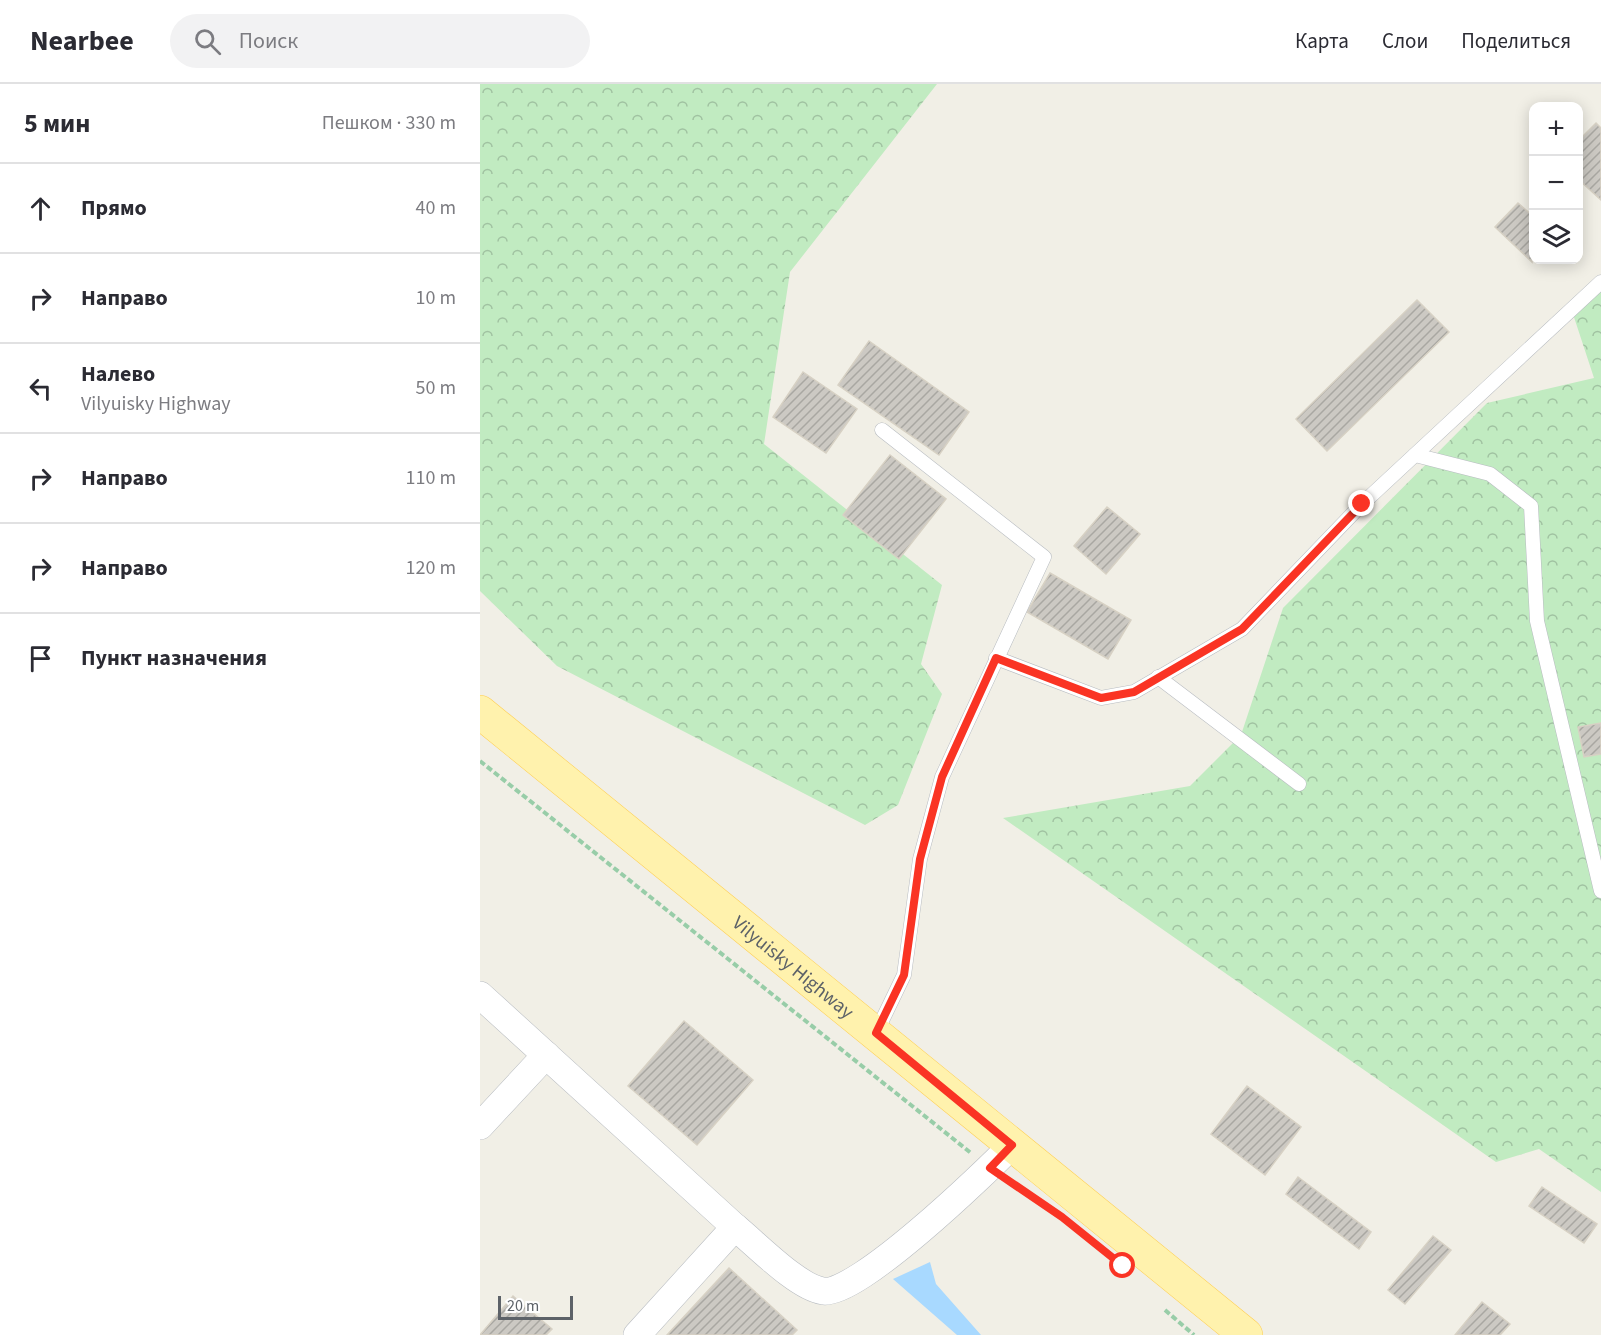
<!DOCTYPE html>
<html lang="ru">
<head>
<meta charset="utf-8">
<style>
	body { margin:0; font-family:"Source Sans 3",sans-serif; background:#f2f2f3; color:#2b2b33 }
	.controls { position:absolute; right:18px; top:18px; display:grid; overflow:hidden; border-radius:12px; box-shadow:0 3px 15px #0003 }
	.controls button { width:54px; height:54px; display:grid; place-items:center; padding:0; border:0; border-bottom:2px solid #e1e1e2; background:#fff; color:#2b2b33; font:30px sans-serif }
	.scale { position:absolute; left:18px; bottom:15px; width:75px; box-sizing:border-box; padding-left:6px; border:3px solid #5d6268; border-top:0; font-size:16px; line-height:21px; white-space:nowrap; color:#5d6268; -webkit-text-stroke:4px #fff; paint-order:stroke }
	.stop { position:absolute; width:18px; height:18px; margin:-14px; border:4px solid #fa3424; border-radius:50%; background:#fff }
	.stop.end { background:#fa3424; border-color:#fff; box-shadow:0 2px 6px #0008 }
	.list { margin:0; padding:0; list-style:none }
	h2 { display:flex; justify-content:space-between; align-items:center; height:78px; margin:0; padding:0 24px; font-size:26px }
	h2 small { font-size:20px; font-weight:400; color:#7c7c81 }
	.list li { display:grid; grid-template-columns:39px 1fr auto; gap:18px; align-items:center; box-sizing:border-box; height:90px; padding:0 24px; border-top:2px solid #e1e1e2 }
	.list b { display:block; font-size:22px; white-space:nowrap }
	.list p { margin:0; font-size:20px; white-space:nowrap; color:#7c7c81 }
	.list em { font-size:20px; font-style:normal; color:#7c7c81 }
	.icon { flex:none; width:33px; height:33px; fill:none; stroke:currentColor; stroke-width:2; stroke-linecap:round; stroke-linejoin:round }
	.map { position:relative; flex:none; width:1121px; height:1251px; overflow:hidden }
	header { display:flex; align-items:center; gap:36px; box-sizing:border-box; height:84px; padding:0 30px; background:#fff; border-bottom:2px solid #e1e1e2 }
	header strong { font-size:28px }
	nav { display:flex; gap:33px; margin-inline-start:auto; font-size:21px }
	.search { width:420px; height:54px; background:#f2f2f3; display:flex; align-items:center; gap:15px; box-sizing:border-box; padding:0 21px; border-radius:33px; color:#7c7c81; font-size:22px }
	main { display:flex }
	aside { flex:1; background:#fff }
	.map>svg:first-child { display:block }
</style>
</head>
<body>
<header>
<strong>Nearbee</strong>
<div class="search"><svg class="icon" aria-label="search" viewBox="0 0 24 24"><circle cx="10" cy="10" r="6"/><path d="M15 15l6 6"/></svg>Поиск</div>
<nav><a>Карта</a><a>Слои</a><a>Поделиться</a></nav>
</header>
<main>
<aside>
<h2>5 мин<small>Пешком · 330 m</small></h2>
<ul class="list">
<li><svg class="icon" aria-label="ahead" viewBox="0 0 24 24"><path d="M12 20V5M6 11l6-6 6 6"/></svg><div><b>Прямо</b></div><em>40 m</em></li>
<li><svg class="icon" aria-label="right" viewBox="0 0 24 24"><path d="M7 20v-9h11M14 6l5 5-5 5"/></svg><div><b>Направо</b></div><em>10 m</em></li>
<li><svg class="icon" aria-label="left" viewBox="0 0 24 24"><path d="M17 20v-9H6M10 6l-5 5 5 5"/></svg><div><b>Налево</b><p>Vilyuisky Highway</p></div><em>50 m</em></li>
<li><svg class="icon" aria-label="right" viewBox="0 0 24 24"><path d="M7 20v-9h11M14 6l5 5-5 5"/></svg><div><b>Направо</b></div><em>110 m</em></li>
<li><svg class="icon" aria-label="right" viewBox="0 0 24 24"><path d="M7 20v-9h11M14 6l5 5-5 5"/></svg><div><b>Направо</b></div><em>120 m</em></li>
<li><svg class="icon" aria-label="arrive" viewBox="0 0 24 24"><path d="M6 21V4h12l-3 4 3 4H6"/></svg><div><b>Пункт назначения</b></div></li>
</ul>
</aside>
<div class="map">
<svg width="1121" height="1251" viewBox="0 0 1121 1251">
	<defs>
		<pattern id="forest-crowns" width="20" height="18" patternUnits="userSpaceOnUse" patternTransform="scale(1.5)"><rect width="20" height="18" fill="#c1ebc1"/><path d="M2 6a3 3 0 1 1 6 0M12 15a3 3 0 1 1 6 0" fill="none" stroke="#a0c2a1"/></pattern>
		<pattern id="building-hatch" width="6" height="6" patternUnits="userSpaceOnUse" patternTransform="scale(1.5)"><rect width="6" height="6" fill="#ccc9c3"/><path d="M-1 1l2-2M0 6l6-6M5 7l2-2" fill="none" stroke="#a9a7a2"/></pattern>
	</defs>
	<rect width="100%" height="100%" fill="#f1efe6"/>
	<g fill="url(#forest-crowns)">
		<path d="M0 0H457L310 188 284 360 462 501 441 580 462 610 418 721 385 741 77 582 0 507Z"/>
		<path d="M1121 204V1108L1059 1065 1016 1078 523 734 710 702 761 651 803 524 1007 319 1114 294 1090 221Z"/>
	</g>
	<path fill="#a8d9ff" d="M450 1178 456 1200 501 1251H477L413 1195Z"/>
	<g fill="url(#building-hatch)" stroke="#d7d1c4" stroke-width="1.5">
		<path d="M1116 39 1121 44V116L1098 95V57Z"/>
		<path d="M1038 119 1054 133 1052 178 1015 143Z"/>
		<path d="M937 216 969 248 847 367 816 335Z"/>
		<path d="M389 257 489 328 459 371 358 301Z"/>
		<path d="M323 288 377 325 346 369 293 333Z"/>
		<path d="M410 371 466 415 419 475 363 431Z"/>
		<path d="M627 423 660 450 626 490 594 462Z"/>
		<path d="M570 489 651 536 628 575 547 528Z"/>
		<path d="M1121 639V670L1104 673 1098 643Z"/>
		<path d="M204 937 273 996 217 1061 148 1002Z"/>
		<path d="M767 1002 821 1043 785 1091 731 1050Z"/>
		<path d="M818 1093 891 1148 879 1165 806 1110Z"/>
		<path d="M1062 1103 1117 1140 1104 1159 1049 1122Z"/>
		<path d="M953 1152 971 1166 925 1220 908 1206Z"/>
		<path d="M249 1184 317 1246 312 1251H187Z"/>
		<path d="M33 1212 72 1245 66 1251H0Z"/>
		<path d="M1002 1218 1030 1240 1020 1251H975Z"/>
	</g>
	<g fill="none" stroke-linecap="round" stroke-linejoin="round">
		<defs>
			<g id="lane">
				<path d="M935 371 1010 390 1051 422 1057 537 1121 807"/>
				<path d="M516 574 621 614 654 608 762 545 882 420 1121 198"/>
				<path d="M678 593 819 700"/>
				<path d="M396 949 424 891 440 775 462 693 564 473 402 346"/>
			</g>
			<g id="street">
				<path d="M0 911 255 1143 157 1251"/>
				<path d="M0 1042 66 971"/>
				<path d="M255 1143C276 1160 317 1203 343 1207 376 1213 505 1089 532 1061"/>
			</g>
			<g id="primary">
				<path id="s1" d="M0 628 766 1251"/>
			</g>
		</defs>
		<use href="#lane" stroke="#b8bcc1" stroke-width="15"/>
		<use href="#street" stroke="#b8bcc1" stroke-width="28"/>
		<use href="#primary" stroke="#ffce52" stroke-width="34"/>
		<g stroke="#98cda8" stroke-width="4" stroke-dasharray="6 3" stroke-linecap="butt">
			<path d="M0 677 491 1069"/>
			<path d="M685 1226 714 1251"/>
		</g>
		<use href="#lane" stroke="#fff" stroke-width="14"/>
		<use href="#street" stroke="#fff" stroke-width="27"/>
		<use href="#primary" stroke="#fff2ad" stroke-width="33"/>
	</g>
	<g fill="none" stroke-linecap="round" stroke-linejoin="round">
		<path stroke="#fa3424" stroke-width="8" d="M643 1182 582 1133 510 1084 532 1061 396 949 424 891 440 775 462 693 516 574 621 614 654 608 762 545 882 420"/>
	</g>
	<g text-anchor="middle" stroke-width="4.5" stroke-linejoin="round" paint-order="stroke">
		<g font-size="20" fill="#5d6268" stroke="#fff">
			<text dy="7" stroke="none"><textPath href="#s1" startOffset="404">Vilyuisky Highway</textPath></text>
		</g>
	</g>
</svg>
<div class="controls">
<button>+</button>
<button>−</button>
<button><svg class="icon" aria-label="layers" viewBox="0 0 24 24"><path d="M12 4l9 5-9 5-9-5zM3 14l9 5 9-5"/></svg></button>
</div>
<div class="scale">20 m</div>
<div class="stop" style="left:643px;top:1182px"></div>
<div class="stop end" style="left:882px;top:420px"></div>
</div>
</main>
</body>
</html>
